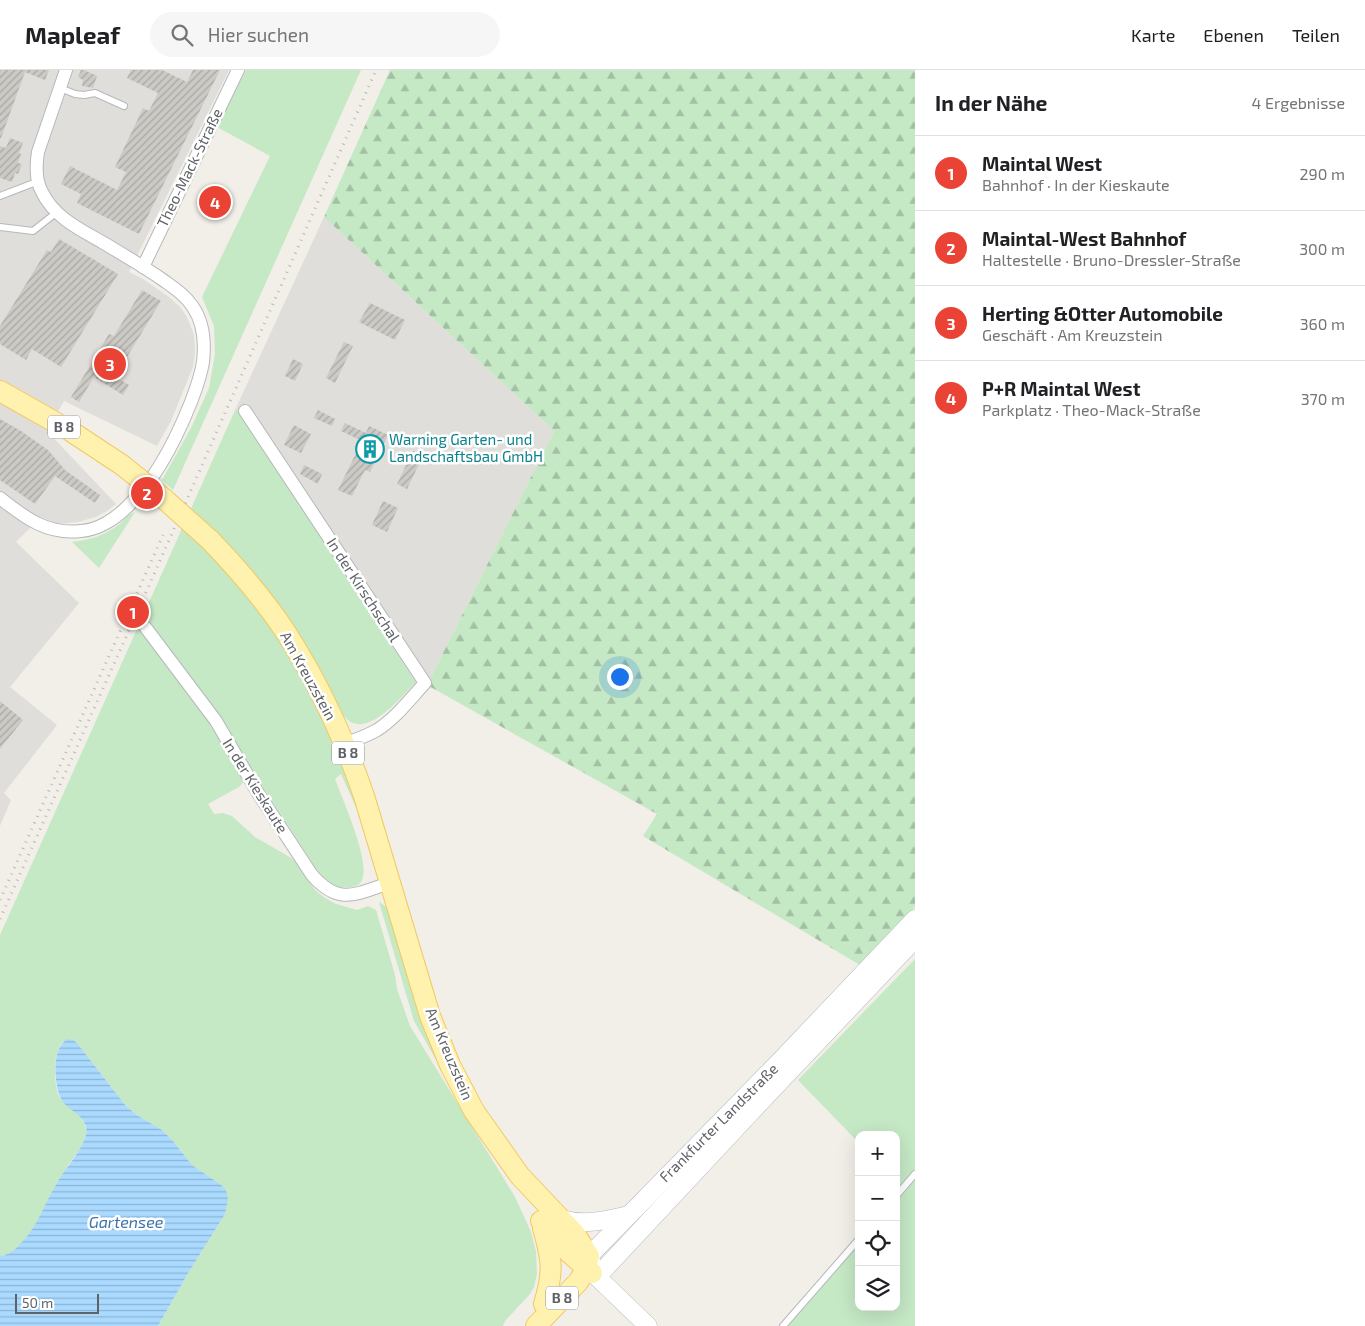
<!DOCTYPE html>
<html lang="de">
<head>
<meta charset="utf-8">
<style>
	body { margin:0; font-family:"Exo 2",sans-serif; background:#f6f6f6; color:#202124 }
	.controls { position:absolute; right:15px; bottom:15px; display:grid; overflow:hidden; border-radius:10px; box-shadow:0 5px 20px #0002 }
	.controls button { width:45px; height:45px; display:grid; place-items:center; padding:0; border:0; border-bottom:1px solid #e0e0e0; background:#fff; color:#202124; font:25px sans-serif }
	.scale { position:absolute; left:15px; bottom:12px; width:84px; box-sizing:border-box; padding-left:5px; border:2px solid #5f6368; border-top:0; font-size:14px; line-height:18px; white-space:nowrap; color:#5f6368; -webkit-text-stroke:4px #fff; paint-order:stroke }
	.you { position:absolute; left:619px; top:606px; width:18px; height:18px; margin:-12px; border:4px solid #fff; border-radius:50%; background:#1a73e8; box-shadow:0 0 0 8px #1a73e833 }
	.badge { display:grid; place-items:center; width:32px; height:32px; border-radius:50%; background:#ea4335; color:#fff; font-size:16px; font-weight:700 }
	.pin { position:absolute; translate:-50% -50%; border:2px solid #fff; box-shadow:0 1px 5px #0006 }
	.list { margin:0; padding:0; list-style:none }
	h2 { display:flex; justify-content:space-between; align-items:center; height:65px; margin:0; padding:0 20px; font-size:21px }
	h2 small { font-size:16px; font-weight:400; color:#757577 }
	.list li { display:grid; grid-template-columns:32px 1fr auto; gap:15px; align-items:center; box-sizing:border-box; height:75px; padding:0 20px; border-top:1px solid #e0e0e0 }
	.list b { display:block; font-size:19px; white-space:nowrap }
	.list p { margin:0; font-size:16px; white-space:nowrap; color:#757577 }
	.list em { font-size:16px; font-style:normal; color:#757577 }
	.icon { flex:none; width:28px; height:28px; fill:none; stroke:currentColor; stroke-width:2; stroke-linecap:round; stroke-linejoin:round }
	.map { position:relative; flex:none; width:915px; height:1256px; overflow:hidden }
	header { display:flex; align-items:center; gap:30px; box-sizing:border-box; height:70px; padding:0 25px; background:#fff; border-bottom:1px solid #e0e0e0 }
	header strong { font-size:24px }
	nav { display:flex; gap:28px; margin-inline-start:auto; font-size:18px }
	.search { width:350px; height:45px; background:#f6f6f6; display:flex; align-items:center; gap:12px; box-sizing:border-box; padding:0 18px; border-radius:28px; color:#757577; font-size:19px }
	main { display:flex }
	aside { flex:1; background:#fff }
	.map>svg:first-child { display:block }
</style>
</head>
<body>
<header>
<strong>Mapleaf</strong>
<div class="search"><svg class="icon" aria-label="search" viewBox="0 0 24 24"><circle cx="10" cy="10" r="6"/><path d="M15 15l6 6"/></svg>Hier suchen</div>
<nav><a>Karte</a><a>Ebenen</a><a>Teilen</a></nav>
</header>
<main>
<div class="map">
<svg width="915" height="1256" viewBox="0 0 915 1256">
	<defs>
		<pattern id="forest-firs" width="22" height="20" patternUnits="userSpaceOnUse" patternTransform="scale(1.25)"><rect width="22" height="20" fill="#c5e8c5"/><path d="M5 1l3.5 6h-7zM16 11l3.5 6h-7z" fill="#a3c0a4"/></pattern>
		<pattern id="water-rules" width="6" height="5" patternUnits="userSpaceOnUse" patternTransform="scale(1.25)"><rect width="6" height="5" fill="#aadaff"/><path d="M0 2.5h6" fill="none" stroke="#8eb4d2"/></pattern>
		<pattern id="building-hatch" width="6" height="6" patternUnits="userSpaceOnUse" patternTransform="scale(1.25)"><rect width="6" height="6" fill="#cccac5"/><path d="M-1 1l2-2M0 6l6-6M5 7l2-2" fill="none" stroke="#a9a8a4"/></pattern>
	</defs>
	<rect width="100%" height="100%" fill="#f1efe8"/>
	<g fill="#e0deda">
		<path d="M0 0H229L129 202 143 209 169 227 181 238 187 247 194 265 195 282 193 297 171 351 157 376 64 331 47 361 116 434 107 441 96 447 78 452 58 454 41 447 16 472 79 533 10 617 57 655 4 723 11 730 0 756Z"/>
		<path d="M324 147 554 361 427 615 416 612 236 338Z"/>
	</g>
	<g fill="#c5e8c5">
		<path d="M246 0H361L173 420 162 410 191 358 209 318 215 284 214 256 202 227 270 86 217 57Z"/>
		<path d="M236 338 416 612C403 625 374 661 353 653 347 651 343 645 339 640L346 700 362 751 341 704 335 709C343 731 368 786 363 807 361 815 356 817 349 817 334 819 326 811 317 800L253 702 239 717 208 734 214 744 223 743 232 746 255 767 293 789 316 821 325 828 336 834 357 840 368 836 376 840 395 905 397 919 410 956 515 1127 531 1162 536 1182 537 1204 534 1217 530 1224 505 1251 503 1256H158L187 1205 225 1144 220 1114 192 1095 173 1071 162 1060 137 1045 126 1036 77 973C72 969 66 968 61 974 53 986 53 1017 61 1030 63 1032 67 1035 70 1037 77 1043 86 1052 86 1061 87 1071 75 1086 69 1094 65 1101 60 1107 57 1113 45 1133 38 1156 22 1173 16 1179 9 1185 0 1186V865Z"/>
		<path d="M135 442 99 498 72 472C90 470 105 465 120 454 125 449 128 444 135 442Z"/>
		<path d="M379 832 390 839 443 998 439 995 414 951Z"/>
		<path d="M915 889V1099L900 1116 896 1112V1065H859V1073L798 1010Z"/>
		<path d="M915 1108V1256H786L859 1173V1237H896V1130Z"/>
	</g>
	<path fill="url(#forest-firs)" d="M390 0H915V837L860 895 643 766 657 744 427 615 554 361 324 147Z"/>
	<path fill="url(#water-rules)" d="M68 969 73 970 77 973 126 1036 137 1045 162 1060 173 1071 192 1095 220 1114 226 1120 228 1129 225 1144 187 1205 158 1256H0V1186C9 1185 16 1179 22 1172 38 1156 45 1132 57 1113 64 1100 84 1078 86 1064 87 1062 86 1059 86 1057 83 1044 65 1038 61 1029 54 1015 51 976 68 969Z"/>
	<g fill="url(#building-hatch)">
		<path d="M0 0H49L45 10 25 2 1 68H0Z"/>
		<path d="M81 0H84L97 6 93 18 82 16 83 10 78 7Z"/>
		<path d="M131 0H162L187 12 193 0H220L139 164 77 133 81 124 61 114 70 96 117 120 126 102 115 97 143 38 149 41 158 23 127 8Z"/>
		<path d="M10 68 23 73 19 83 21 84 18 93 22 94 18 104 15 103 12 112 0 108V76L6 78Z"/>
		<path d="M59 169 118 204 61 297 32 279 26 290 0 274V256L47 180 51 182Z"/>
		<path d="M142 220 161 231 127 287 126 286 114 306 129 315 123 325 94 307 79 332 71 327 109 264 114 266Z"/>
		<path d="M370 233 405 250 395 270 359 252Z"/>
		<path d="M344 272 353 276 335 313 326 308Z"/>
		<path d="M293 289 303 294 295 311 285 306Z"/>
		<path d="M318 340 335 349 332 356 314 348Z"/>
		<path d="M0 349 21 361 48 380 65 400 100 425 95 433 55 406 35 434 0 410Z"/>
		<path d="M345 353 366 363 369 356 388 365 370 402 365 400 352 426 338 420 362 371 341 361Z"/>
		<path d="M294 355 311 364 301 383 284 375Z"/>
		<path d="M413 381 423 386 407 419 397 414Z"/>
		<path d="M304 395 322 404 318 414 300 404Z"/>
		<path d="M383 431 398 438 387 462 372 455Z"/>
		<path d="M0 631 23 650 0 679Z"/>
	</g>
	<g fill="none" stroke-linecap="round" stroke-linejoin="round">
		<defs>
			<g id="lane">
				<path d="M60 18 75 24 84 25 95 23 124 36"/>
				<path d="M0 126 39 111"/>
				<path d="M0 157 33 161 57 142"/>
				<path d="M896 1126 915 1104"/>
				<path d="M783 1256 859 1169"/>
			</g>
			<g id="street">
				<path d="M143 197 238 0"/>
				<path d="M245 341 425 613C410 629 396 648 377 660 367 666 355 670 344 674"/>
				<path d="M0 428C25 448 48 465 81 461 98 460 115 449 127 437 155 411 177 367 191 332 196 319 201 305 203 292 205 274 204 253 193 237 185 225 174 218 163 210 143 196 122 184 102 172 79 159 54 147 42 122 35 110 36 95 38 82L66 0"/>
				<path d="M146 558 216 651 258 723 312 805C339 836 356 824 389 813"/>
			</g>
			<g id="secondary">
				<path d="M562 1149C585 1156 606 1150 629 1145"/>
				<path d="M597 1207 752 1041 915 869"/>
				<path d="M648 1256 597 1207 589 1186 781 990 915 849"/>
			</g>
			<g id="primary">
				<path d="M0 321 69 360 122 395"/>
				<path d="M210 470C237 498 263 528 285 561 318 612 344 668 364 726L430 946 450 995 474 1041 520 1106 575 1164 589 1186 584 1203 578 1212 536 1256"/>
				<path d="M541 1151 564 1178 592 1203"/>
				<path d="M543 1158C552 1190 554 1201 544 1234"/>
			</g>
		</defs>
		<use href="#lane" stroke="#b5b8bc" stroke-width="8"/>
		<use href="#street" stroke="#b5b8bc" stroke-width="14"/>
		<use href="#secondary" stroke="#b6babf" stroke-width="19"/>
		<use href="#primary" stroke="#f2c960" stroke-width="22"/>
		<use href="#lane" stroke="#fff" stroke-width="6"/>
		<use href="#street" stroke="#fff" stroke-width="12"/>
		<use href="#secondary" stroke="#fff" stroke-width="18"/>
		<use href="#primary" stroke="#fff2af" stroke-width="20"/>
		<g stroke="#b6b7b8" stroke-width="3" stroke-dasharray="1 6" stroke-linecap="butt">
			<path d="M0 830 163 465"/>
			<path d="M0 849 151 511 376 0"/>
		</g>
		<defs>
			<path id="primary-bridge" d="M122 395 162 427 210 470"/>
		</defs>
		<use href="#primary-bridge" stroke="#f2c960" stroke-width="22" stroke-linecap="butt"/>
		<use href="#primary-bridge" stroke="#fff2af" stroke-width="20"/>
	</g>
	<defs>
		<symbol id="building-ring" viewBox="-11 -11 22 22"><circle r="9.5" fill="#fff" stroke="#0f9aa8" stroke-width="1.5"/><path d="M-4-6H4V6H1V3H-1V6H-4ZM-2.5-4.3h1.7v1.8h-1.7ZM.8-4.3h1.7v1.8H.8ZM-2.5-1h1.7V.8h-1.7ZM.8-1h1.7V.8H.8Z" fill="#0f9aa8"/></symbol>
	</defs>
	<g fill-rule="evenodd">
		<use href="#building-ring" x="354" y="363" width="32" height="32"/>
	</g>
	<g text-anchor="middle" stroke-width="5" stroke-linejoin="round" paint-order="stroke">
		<g fill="#fff" stroke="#8f9295" stroke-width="1">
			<rect x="48" y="345.5" width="32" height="23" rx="4"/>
			<rect x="332" y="671.5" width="32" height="23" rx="4"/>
			<rect x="546" y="1216.5" width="32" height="23" rx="4"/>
		</g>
		<g font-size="14" font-weight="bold" fill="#5f6368">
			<text x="64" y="362">B 8</text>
			<text x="348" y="688">B 8</text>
			<text x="562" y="1233">B 8</text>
		</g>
		<g font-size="15" fill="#5f6368" stroke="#fff">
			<text transform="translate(190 98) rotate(-64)" y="5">Theo-Mack-Straße</text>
			<text transform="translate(363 520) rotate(57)" y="5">In der Kirschschal</text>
			<text transform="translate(308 606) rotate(61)" y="5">Am Kreuzstein</text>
			<text transform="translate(255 716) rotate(58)" y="5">In der Kieskaute</text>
			<text transform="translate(449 984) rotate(67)" y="5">Am Kreuzstein</text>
			<text transform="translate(719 1053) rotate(-45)" y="5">Frankfurter Landstraße</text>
		</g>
		<g font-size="15" fill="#0d838f" stroke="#fff" text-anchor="start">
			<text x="389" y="375">Warning Garten- und<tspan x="389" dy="17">Landschaftsbau GmbH</tspan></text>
		</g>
		<g font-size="16" font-style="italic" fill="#4174aa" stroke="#fff">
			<text x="126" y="1158">Gartensee</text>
		</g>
	</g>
</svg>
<div class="controls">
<button>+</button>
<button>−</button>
<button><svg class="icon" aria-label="locate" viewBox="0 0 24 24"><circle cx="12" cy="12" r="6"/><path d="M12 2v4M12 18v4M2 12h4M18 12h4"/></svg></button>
<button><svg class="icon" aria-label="layers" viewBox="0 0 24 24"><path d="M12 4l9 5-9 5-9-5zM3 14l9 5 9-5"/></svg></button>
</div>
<div class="scale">50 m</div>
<div class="you"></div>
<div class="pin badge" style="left:133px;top:542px">1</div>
<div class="pin badge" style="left:147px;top:423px">2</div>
<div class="pin badge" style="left:110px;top:294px">3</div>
<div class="pin badge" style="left:215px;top:132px">4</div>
</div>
<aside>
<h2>In der Nähe<small>4 Ergebnisse</small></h2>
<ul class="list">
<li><span class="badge">1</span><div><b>Maintal West</b><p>Bahnhof · In der Kieskaute</p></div><em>290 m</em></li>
<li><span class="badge">2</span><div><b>Maintal-West Bahnhof</b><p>Haltestelle · Bruno-Dressler-Straße</p></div><em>300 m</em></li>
<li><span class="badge">3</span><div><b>Herting &amp;Otter Automobile</b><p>Geschäft · Am Kreuzstein</p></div><em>360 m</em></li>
<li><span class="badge">4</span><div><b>P+R Maintal West</b><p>Parkplatz · Theo-Mack-Straße</p></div><em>370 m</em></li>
</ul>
</aside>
</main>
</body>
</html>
